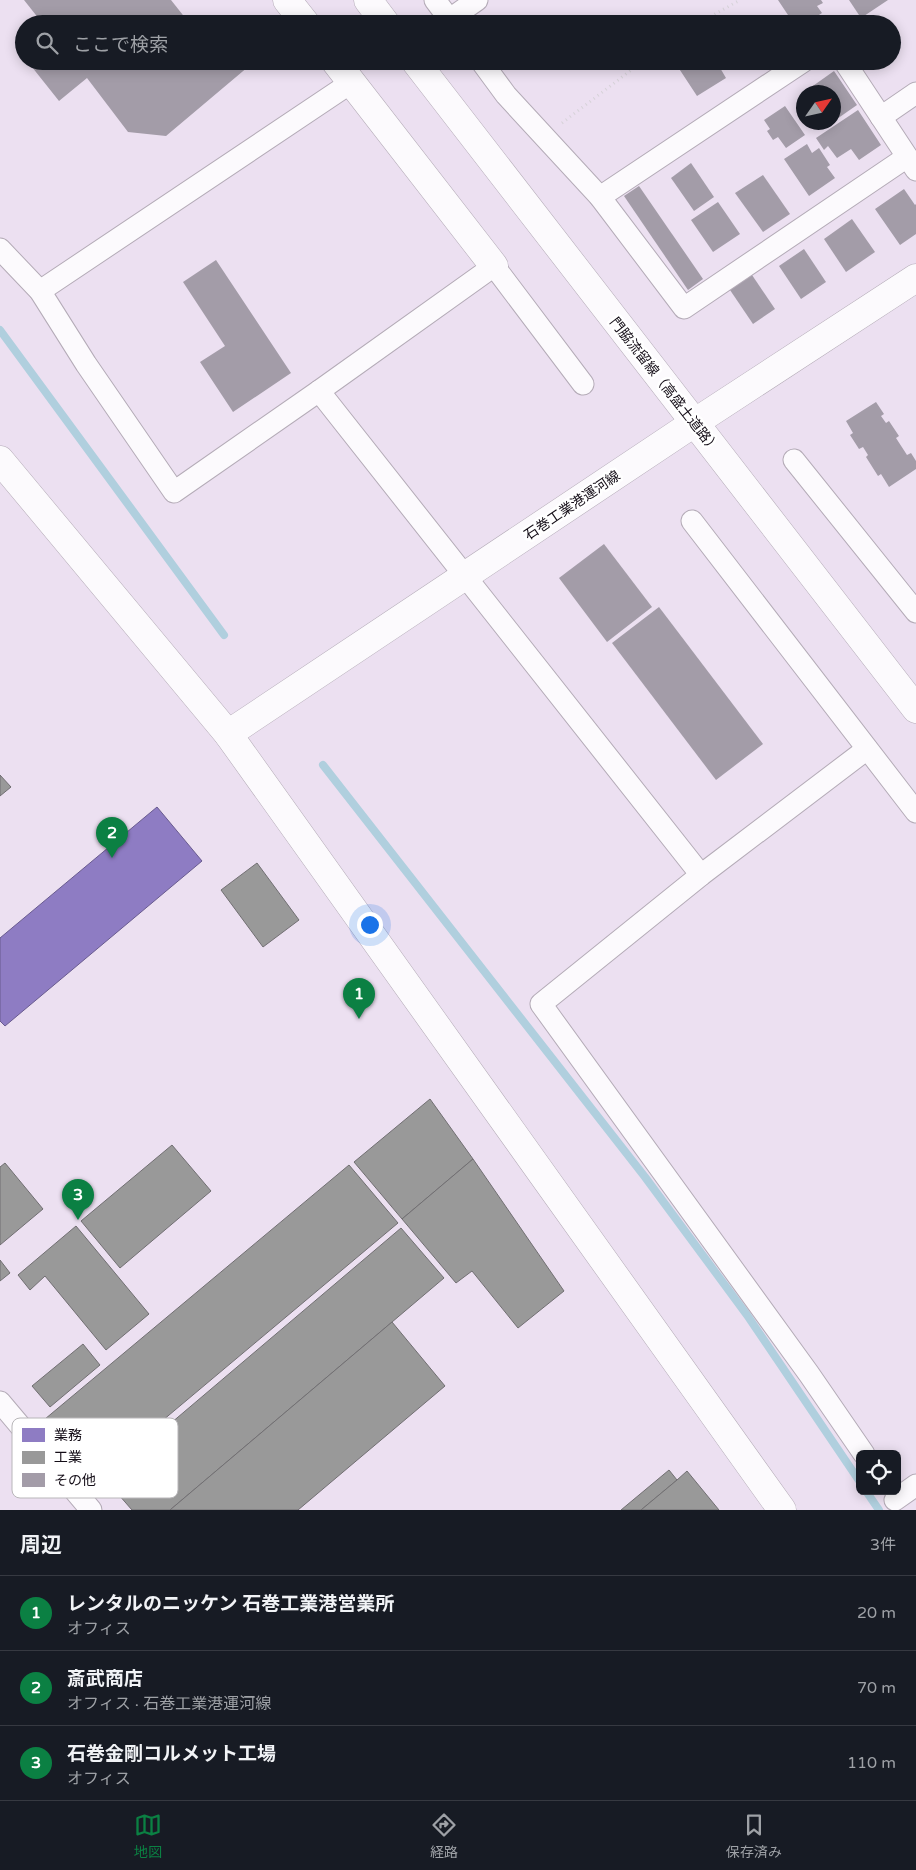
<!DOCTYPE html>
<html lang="ja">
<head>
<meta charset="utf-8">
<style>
	body { margin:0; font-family:"Varela Round","Noto Sans JP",sans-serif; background:#20242c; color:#f1f3f6 }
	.controls { position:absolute; right:15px; bottom:15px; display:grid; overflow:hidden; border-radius:8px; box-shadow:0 2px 12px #0003 }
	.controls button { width:45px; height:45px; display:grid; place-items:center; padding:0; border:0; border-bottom:1px solid #363941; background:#171b24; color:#f1f3f6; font:25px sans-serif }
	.compass { position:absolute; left:796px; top:85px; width:45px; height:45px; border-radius:50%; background:#171b24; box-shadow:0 2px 12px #0003; rotate:56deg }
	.you { position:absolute; left:369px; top:924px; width:18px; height:18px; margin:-12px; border:4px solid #fff; border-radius:50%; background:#1a73e8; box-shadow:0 0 0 8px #1a73e833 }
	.badge { display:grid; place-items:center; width:32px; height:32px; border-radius:50%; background:#0b8043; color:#fff; font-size:16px; font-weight:700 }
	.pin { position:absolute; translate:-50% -41px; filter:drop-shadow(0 1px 2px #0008) }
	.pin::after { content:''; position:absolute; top:26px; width:18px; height:15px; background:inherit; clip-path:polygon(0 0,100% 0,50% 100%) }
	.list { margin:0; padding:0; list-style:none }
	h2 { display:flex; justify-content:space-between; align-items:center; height:65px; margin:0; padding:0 20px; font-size:21px }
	h2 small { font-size:16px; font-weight:400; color:#9ea1a6 }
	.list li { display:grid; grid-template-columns:32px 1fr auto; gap:15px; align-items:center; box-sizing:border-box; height:75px; padding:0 20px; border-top:1px solid #363941 }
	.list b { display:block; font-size:19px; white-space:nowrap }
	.list p { margin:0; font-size:16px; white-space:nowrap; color:#9ea1a6 }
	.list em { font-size:16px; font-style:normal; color:#9ea1a6 }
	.icon { flex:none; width:28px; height:28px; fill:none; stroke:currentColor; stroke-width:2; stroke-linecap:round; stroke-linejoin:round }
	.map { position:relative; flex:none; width:916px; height:1510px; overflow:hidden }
	.search { position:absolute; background:#171b24; box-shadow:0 2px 12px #0003; left:15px; right:15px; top:15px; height:55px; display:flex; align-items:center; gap:12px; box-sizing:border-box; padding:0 18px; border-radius:28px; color:#9ea1a6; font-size:19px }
	.sheet { height:290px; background:#171b24 }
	nav { display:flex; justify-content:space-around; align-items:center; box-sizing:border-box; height:70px; border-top:1px solid #363941; background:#171b24; font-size:14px; color:#9ea1a6 }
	nav a { display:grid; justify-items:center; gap:2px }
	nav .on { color:#0b8043 }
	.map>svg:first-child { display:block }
</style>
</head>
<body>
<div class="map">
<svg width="916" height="1510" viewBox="0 0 916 1510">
	<rect width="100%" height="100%" fill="#ece0f1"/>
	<path fill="#8e7cc3" stroke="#695b8f" d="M157 807 202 861 5 1026 0 1021V938Z"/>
	<g fill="#999" stroke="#716f72">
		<path d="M0 775 11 787 0 796Z"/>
		<path d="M257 863 299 920 263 947 221 890Z"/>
		<path d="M430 1099 473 1159 402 1219 354 1162Z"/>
		<path d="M172 1145 211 1191 120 1268 81 1221Z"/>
		<path d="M473 1159 564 1291 518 1328 472 1271 456 1283 402 1219Z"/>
		<path d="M5 1163 43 1209 0 1245V1167Z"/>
		<path d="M349 1165 398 1223 94 1478 45 1419Z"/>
		<path d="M76 1226 149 1314 106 1350 45 1276 30 1290 18 1275Z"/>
		<path d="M401 1228 444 1278 170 1510H132L105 1479Z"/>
		<path d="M0 1260 10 1273 0 1281Z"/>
		<path d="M392 1322 445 1386 298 1510H170Z"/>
		<path d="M83 1344 100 1365 50 1407 32 1386Z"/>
		<path d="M669 1470 677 1480 641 1510H621Z"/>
		<path d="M687 1471 719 1510H641L677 1480Z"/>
	</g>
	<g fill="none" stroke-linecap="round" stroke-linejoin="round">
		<g stroke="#b0cfde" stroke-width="8">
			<path d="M0 330 224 635"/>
			<path d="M323 765 645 1177 747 1315 860 1482"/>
			<path d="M866 1491 879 1510"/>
		</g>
	</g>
	<g fill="#a39ca8">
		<path d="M24 0H171L190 24H43Z"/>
		<path d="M778 0H821L823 3 817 6 822 13 811 20 813 24H794Z"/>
		<path d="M849 0H888L861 18Z"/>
		<path d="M30 61H255L166 136 128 132 87 78 59 101 28 62Z"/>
		<path d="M665 61H716L726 78 697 96 674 61 668 66Z"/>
		<path d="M834 71 857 105 834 121V92H813L810 88Z"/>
		<path d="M785 106 805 135 786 148 778 137 773 140 767 131 770 129 764 120Z"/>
		<path d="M858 110 881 145 859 160 851 149 837 158 828 146 824 150 816 138Z"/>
		<path d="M807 144 812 153 819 148 830 165 827 167 835 178 809 196 784 159Z"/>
		<path d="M691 163 714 197 694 211 671 178Z"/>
		<path d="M763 175 790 214 763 232 735 193Z"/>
		<path d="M639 186 703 279 688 290 624 196Z"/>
		<path d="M904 189 915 205 916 204V234L900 245 875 209Z"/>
		<path d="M718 202 740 234 713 252 691 220Z"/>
		<path d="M852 219 875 252 846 272 824 239Z"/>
		<path d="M804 249 826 282 801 299 779 266Z"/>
		<path d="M216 260 291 373 233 412 200 362 225 346 183 282Z"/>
		<path d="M752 275 775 309 753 324 730 290Z"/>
		<path d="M876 402 884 414 881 416 886 423 889 421 899 436 896 438 907 455 911 453 916 461V469L889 487 881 474 878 476 866 457 868 455 863 447 859 449 850 435 853 433 846 421Z"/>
		<path d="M604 544 652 607 607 642 559 578Z"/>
		<path d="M659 607 763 744 716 780 612 643Z"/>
	</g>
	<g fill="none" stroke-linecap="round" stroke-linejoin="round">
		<defs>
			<g id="street">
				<path d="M435 0 453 24"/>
				<path d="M450 19 477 0"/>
				<path d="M481 61 506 95 600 197 684 308 907 157"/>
				<path d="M844 61 916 170"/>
				<path d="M881 117 916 93"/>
				<path d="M600 197 804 61"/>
				<path d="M0 249 40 291 86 364 174 492 319 391 494 266 583 384"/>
				<path d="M40 291 352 82"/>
				<path d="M319 391 701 875"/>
				<path d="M794 460 916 612"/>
				<path d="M692 521 916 812"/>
				<path d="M0 1402 91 1510"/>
				<path d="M864 1454 809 1374 541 1004 701 875 867 749"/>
				<path d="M895 1500 916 1485"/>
			</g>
			<g id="secondary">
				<path d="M287 0 306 24"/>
				<path d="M368 0 386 24"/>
				<path d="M335 61 494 266"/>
				<path d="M415 61 916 709"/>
				<path d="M0 460 228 734 782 1510"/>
				<path d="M228 734 694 423 916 278"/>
			</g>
		</defs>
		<use href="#street" stroke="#b4abb7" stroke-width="23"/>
		<use href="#secondary" stroke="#b4abb7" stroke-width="29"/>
		<g stroke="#d6d2d8" stroke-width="3" stroke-dasharray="1 4" stroke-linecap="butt">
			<path d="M697 24 740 0"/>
			<path d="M562 123 643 61"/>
		</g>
		<use href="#street" stroke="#fcfafd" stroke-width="21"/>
		<use href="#secondary" stroke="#fcfafd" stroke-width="28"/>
	</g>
	<g text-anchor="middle" stroke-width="5" stroke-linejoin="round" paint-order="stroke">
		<g font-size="14" fill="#140d17" stroke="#fff">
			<text transform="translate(665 385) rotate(52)" y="5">門脇流留線（高盛土道路）</text>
			<text transform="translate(572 505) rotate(-34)" y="5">石巻工業港運河線</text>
		</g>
	</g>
	<rect x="12" y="1418" width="166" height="80" rx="8" fill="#fff" stroke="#b8b6b9" stroke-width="1"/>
	<rect x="22" y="1428" width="23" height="14" fill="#8e7cc3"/>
	<rect x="22" y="1451" width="23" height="13" fill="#999"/>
	<rect x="22" y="1473" width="23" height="14" fill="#a39ca8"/>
	<g font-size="14" fill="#140d17">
		<text x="54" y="1440">業務</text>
		<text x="54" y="1462">工業</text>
		<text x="54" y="1485">その他</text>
	</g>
</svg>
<div class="controls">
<button><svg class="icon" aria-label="locate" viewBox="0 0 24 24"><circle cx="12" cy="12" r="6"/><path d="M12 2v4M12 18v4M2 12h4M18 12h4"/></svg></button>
</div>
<svg class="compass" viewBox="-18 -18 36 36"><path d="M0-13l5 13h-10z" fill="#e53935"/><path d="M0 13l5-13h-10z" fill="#9ea1a6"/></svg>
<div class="you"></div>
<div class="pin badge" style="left:359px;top:1019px">1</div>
<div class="pin badge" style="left:112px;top:858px">2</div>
<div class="pin badge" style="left:78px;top:1220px">3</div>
<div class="search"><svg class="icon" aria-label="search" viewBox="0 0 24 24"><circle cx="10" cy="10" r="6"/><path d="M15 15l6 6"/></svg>ここで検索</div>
</div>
<section class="sheet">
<h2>周辺<small>3件</small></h2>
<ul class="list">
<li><span class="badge">1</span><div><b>レンタルのニッケン 石巻工業港営業所</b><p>オフィス</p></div><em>20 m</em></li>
<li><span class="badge">2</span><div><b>斎武商店</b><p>オフィス · 石巻工業港運河線</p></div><em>70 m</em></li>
<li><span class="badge">3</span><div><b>石巻金剛コルメット工場</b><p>オフィス</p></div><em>110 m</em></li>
</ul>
</section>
<nav>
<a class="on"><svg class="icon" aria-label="map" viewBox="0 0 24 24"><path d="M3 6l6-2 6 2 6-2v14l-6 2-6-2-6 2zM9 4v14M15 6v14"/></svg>地図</a>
<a><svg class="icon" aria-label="directions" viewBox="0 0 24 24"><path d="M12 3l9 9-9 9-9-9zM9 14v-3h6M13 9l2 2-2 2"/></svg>経路</a>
<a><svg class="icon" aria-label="saved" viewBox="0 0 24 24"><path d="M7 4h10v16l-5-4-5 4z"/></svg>保存済み</a>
</nav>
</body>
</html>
